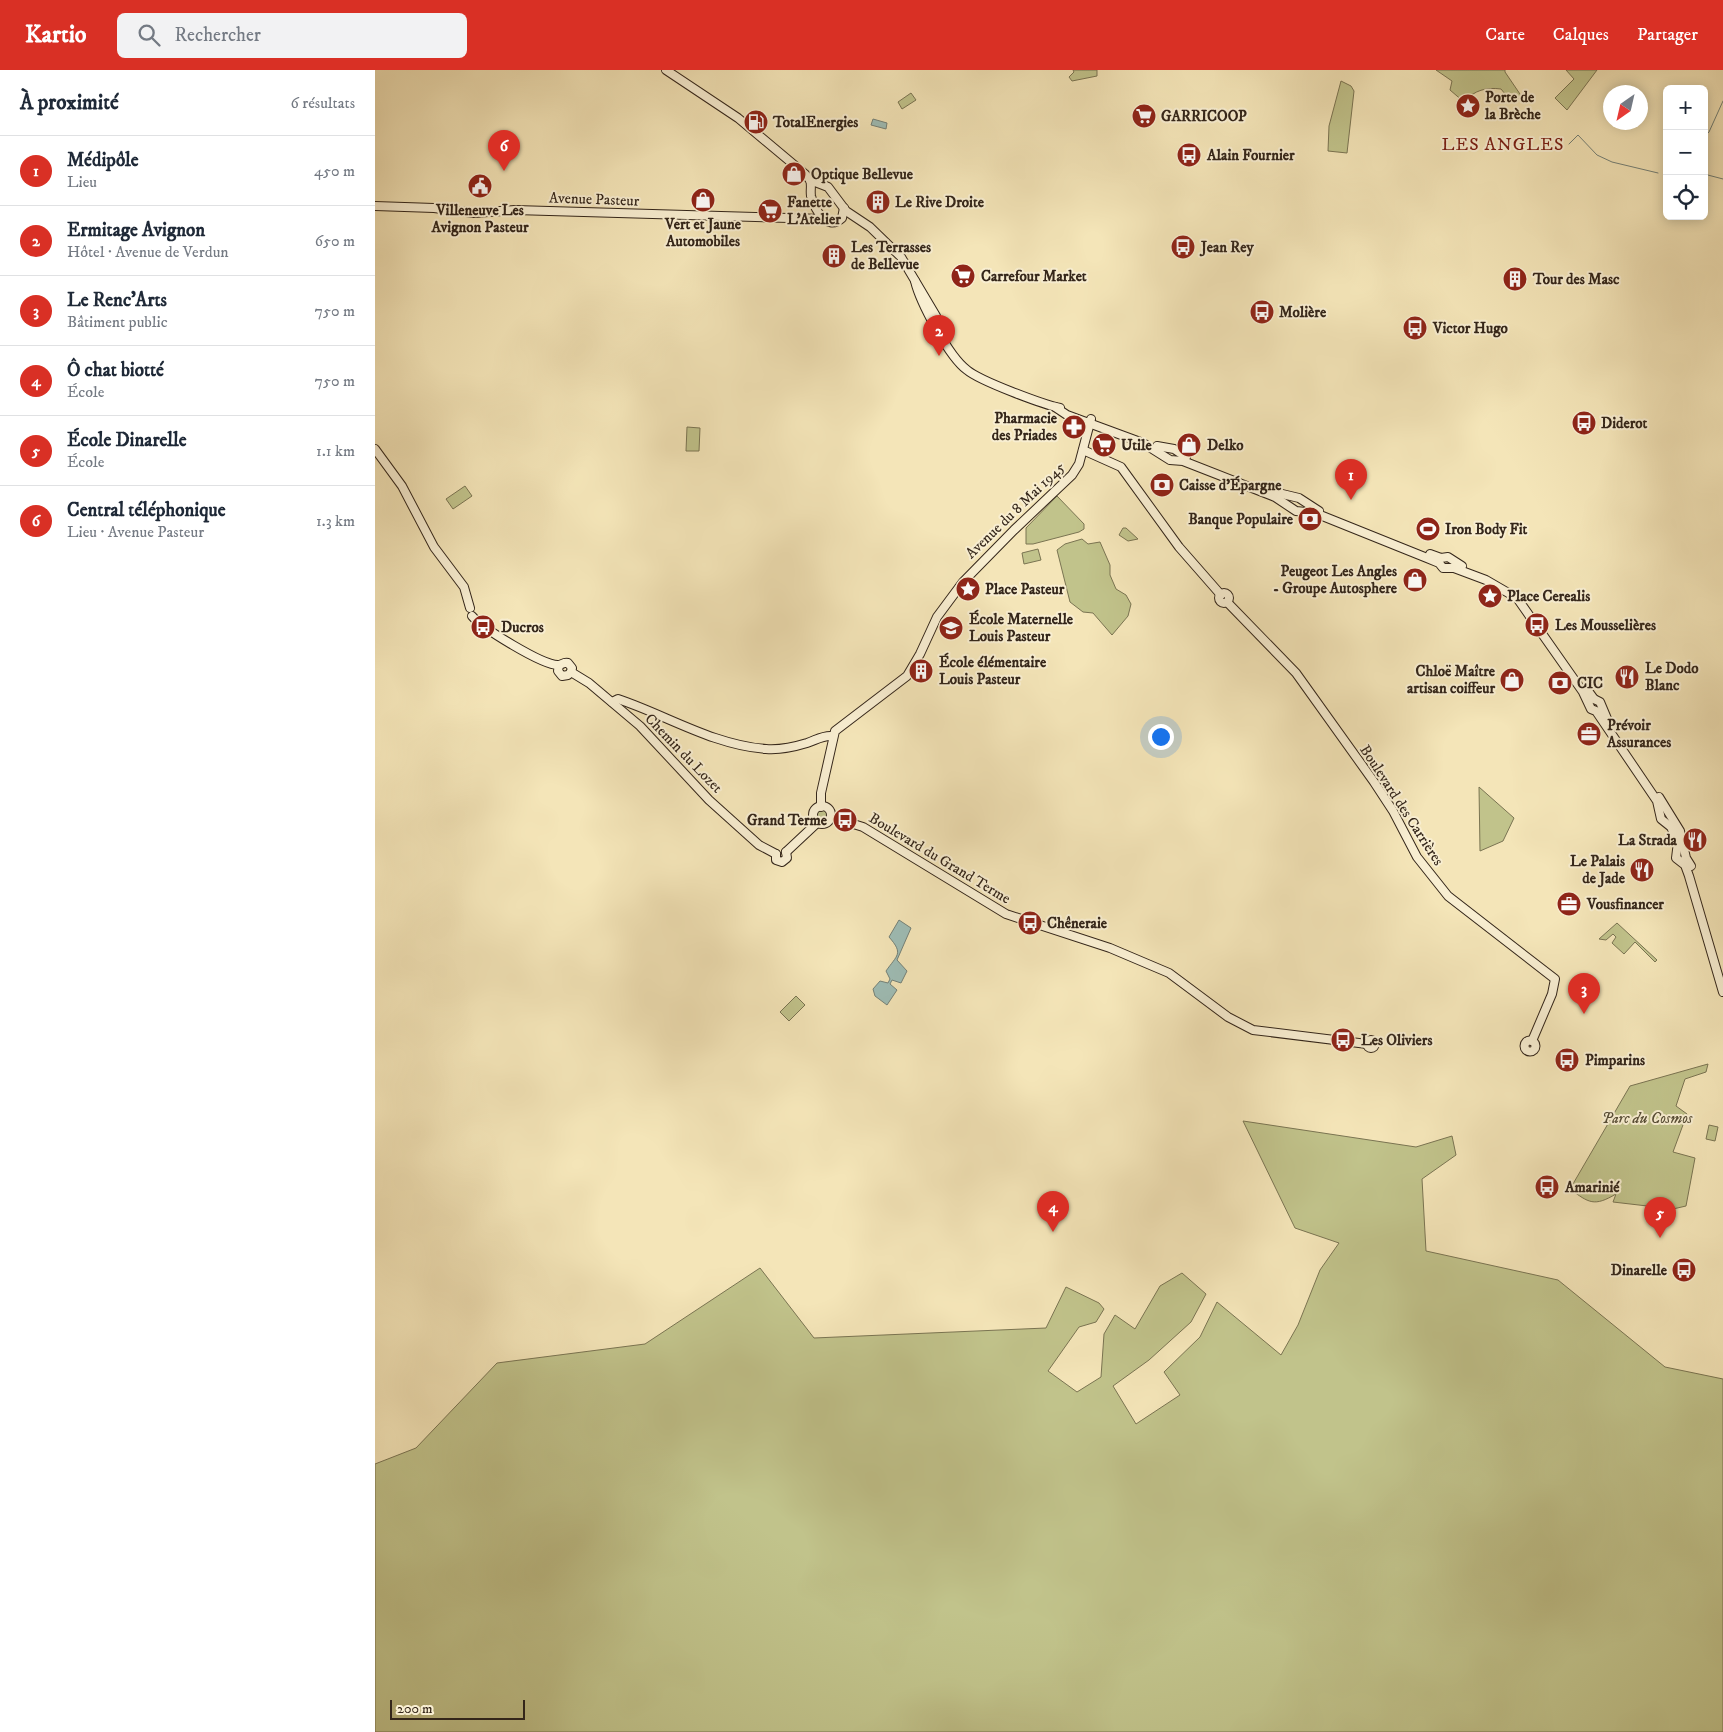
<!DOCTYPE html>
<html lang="fr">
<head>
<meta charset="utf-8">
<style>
	body { margin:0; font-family:"IM FELL DW Pica",serif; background:#f2f2f3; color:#1f2937 }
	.controls { position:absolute; right:15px; top:15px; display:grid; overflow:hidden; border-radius:8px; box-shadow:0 2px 12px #0003 }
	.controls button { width:45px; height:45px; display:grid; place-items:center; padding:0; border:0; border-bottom:1px solid #e0e1e3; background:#fff; color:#1f2937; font:25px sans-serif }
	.compass { position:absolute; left:1228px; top:15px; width:45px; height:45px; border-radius:50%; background:#fff; box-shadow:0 2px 12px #0003; rotate:214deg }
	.scale { position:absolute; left:15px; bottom:12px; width:135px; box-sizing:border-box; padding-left:5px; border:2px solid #34261a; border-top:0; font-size:14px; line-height:18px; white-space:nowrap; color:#34261a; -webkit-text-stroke:4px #f8eed1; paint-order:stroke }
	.you { position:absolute; left:785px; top:666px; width:18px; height:18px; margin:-12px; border:4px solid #fff; border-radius:50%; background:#1a73e8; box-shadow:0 0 0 8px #1a73e833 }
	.badge { display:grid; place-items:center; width:32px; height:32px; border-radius:50%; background:#d93025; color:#fff; font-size:16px; font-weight:700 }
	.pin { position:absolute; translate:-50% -41px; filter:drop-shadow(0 1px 2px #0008) }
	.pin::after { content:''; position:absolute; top:26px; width:18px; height:15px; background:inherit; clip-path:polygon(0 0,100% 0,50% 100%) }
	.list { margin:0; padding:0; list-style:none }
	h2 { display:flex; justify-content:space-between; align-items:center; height:65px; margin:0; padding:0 20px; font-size:21px }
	h2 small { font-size:16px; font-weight:400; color:#747a83 }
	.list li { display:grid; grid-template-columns:32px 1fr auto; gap:15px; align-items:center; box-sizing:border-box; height:70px; padding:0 20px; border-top:1px solid #e0e1e3 }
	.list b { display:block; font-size:19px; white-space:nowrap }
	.list p { margin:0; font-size:16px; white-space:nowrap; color:#747a83 }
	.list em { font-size:16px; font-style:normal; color:#747a83 }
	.icon { flex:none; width:28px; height:28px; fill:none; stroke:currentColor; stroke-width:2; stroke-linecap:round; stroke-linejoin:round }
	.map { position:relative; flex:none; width:1348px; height:1662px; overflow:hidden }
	header { display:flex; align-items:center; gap:30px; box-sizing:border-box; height:70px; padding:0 25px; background:#d93025; color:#fff }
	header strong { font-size:24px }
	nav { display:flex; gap:28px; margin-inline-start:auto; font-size:18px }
	.search { width:350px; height:45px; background:#f2f2f3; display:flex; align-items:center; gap:12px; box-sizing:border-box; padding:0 18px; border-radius:8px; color:#747a83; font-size:19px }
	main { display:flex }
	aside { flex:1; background:#fff }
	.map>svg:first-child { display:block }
</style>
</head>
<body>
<header>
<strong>Kartio</strong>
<div class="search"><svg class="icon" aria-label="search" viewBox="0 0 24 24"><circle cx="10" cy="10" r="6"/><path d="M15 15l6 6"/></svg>Rechercher</div>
<nav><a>Carte</a><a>Calques</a><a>Partager</a></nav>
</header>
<main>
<aside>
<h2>À proximité<small>6 résultats</small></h2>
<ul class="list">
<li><span class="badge">1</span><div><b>Médipôle</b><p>Lieu</p></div><em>450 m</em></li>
<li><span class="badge">2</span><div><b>Ermitage Avignon</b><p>Hôtel · Avenue de Verdun</p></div><em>650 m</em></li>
<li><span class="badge">3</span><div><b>Le Renc'Arts</b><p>Bâtiment public</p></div><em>750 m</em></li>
<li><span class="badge">4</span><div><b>Ô chat biotté</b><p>École</p></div><em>750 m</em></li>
<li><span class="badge">5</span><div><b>École Dinarelle</b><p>École</p></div><em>1.1 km</em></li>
<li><span class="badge">6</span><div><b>Central téléphonique</b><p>Lieu · Avenue Pasteur</p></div><em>1.3 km</em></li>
</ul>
</aside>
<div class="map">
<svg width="1348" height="1662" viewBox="0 0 1348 1662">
	<rect width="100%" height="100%" fill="#f4e5b8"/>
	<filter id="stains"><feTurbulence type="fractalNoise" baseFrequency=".004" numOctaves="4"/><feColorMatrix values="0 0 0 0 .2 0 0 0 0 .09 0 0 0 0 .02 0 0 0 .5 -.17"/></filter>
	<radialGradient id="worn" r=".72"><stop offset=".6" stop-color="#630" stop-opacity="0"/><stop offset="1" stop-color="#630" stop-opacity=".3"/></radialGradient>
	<g fill="#c1c38b" stroke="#7a7452">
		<path d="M698 0H722V6L697 11 694 7 699 2Z"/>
		<path d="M1061 0H1130V2L1147 27 1135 30 1126 19C1112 17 1099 20 1089 32L1075 20 1077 11Z"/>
		<path d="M1191 0H1222L1192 40 1180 28 1199 9Z"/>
		<path d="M966 11 976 16 979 21 972 83 953 81 954 56Z"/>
		<path d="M536 23 541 30 527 39 523 32Z"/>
		<path d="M312 357 325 358 324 381H311Z"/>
		<path d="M90 416 97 426 78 439 71 429Z"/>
		<path d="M682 426 709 454V459L704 462 658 474H651V458Z"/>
		<path d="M748 458H751L763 469 753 471 744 465Z"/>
		<path d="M707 469 713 474 725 472 735 495V505L741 519 751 525 756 534 753 546 737 565 718 543 708 542 695 532 682 480 690 474Z"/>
		<path d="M663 479 666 490 649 494 647 483Z"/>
		<path d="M1104 717 1139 748 1128 771 1105 781Z"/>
		<circle cx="447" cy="745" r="5.5"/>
		<path d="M1242 853 1282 890 1280 892 1260 872 1249 884 1237 873 1241 867 1238 864 1231 870 1224 869Z"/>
		<path d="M421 926 430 935 414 951 405 942Z"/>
		<path d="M1333 994 1331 1002 1310 1009 1301 1036 1312 1044 1298 1082 1320 1088 1311 1136 1298 1139 1238 1132 1241 1124C1219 1137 1214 1133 1195 1119L1255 1016Z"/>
		<path d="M868 1051 1041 1077 1077 1066 1081 1085 1047 1109 1051 1181 1183 1210 1290 1297 1348 1309V1662H0V1394L41 1378 122 1293 270 1274 385 1198 439 1268 671 1258 691 1217 724 1233 729 1239 721 1252 704 1257 673 1301 702 1322 726 1307 729 1264 740 1245 760 1259 785 1216 807 1203 831 1224 816 1252 774 1290 738 1316 761 1354 805 1325 789 1302 825 1267 842 1232 906 1285 923 1255 945 1200 964 1173 920 1158Z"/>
		<path d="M1334 1055 1343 1057 1340 1071 1331 1069Z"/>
	</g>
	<g fill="#9ebdb6" stroke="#748178">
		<path d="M498 49 512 53 511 59 496 55Z"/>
		<path d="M524 850 536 858 522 890 532 901 526 913 517 910 515 914 522 920 512 935 500 926 498 919 505 911 513 913 515 909 511 901C522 885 529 884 514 867Z"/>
	</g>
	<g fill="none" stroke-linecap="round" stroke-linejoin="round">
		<g stroke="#748178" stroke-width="1">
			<path d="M1329 67 1334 62 1348 31"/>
			<path d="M1194 74 1203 65 1222 85 1237 92 1283 103"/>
			<path d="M1289 100H1292"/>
			<path d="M1329 104 1348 109"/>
		</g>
		<defs>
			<g id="secondary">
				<path d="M291 0 363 48 430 104 435 110C437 115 435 120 436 126 440 140 452 162 467 148L469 138"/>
				<path d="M435 110 453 117 471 141 495 157 526 187 561 246"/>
				<path d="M0 136 59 138 99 143 140 140 449 149"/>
				<path d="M540 211C545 232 574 287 592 300 605 311 667 334 685 338"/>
				<path d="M680 337 692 345 768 373 795 390 808 391 900 427 921 441 940 443 1052 488 1064 493 1068 498H1079L1111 510 1142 528 1208 622 1216 639 1221 641 1282 731 1286 749 1296 757 1303 772 1301 788 1310 795 1314 806 1348 922"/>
				<path d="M782 376 799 379 811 387"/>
				<path d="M0 379 27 416 59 477 89 517 95 538"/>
				<path d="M708 380 746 397 804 477 846 525"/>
				<path d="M899 422 924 428 944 441"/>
				<path d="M1055 484 1066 488 1073 487 1087 496"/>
				<circle cx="849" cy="528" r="5"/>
				<path d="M852 532 921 603 999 712 1018 741 1042 787 1073 826 1180 909 1177 924 1157 971"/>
				<path d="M97 546C107 558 167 595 183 595 187 595 188 592 193 593L197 598 196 602"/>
				<path d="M184 595 183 601 187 606 193 605 196 602"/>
				<path d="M196 602 214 613 265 656 334 730 384 775 401 784"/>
				<path d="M1211 618 1219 629"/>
				<path d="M1219 629 1225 632 1233 651"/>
				<path d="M237 632 243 629C291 645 338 675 391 679 404 680 419 677 432 673 441 670 448 665 457 666"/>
				<path d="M1284 727 1305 761 1311 788 1316 796"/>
				<circle cx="447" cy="745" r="9"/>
				<path d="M446 737V723L460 661 532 606 545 584 562 547 588 512 639 460 697 405 704 394 716 349"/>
				<path d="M456 747 488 757 631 844 735 878 794 903 853 947 878 960 992 974"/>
				<path d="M411 782 442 753"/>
				<path d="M401 784V790L407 792 412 788 411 782"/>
				<circle cx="996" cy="974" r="4"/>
				<circle cx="1155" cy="976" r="5.5"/>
			</g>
		</defs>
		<use href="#secondary" stroke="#34261a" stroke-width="10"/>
		<use href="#secondary" stroke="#f8eed1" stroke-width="8"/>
	</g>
	<defs>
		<symbol id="sight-disc" viewBox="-11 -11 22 22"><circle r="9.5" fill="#8f2418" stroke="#f8eed1"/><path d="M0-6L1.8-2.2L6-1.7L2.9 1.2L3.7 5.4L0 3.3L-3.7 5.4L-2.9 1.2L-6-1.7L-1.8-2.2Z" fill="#fff"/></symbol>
		<symbol id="supermarket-disc" viewBox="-11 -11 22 22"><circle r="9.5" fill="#8f2418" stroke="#f8eed1"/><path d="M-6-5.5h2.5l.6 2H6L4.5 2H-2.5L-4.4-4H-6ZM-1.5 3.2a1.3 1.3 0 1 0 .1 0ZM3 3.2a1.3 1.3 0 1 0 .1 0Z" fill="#fff"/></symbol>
		<symbol id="fuel-disc" viewBox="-11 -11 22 22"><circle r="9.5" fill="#8f2418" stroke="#f8eed1"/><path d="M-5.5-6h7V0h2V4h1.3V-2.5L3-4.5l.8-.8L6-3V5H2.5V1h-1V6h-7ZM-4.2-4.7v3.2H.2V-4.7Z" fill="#fff"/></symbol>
		<symbol id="bus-disc" viewBox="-11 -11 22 22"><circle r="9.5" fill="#8f2418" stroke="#f8eed1"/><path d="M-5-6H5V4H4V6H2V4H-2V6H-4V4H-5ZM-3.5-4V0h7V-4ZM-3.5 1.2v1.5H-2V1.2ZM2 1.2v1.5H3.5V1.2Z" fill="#fff"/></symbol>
		<symbol id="shop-disc" viewBox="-11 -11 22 22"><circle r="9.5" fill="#8f2418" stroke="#f8eed1"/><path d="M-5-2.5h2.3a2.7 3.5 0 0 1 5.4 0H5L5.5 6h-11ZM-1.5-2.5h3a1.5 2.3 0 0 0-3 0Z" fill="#fff"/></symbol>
		<symbol id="civic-disc" viewBox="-11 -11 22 22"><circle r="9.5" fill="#8f2418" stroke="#f8eed1"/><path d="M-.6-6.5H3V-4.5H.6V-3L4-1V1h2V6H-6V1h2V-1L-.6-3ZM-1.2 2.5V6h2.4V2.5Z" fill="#fff"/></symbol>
		<symbol id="building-disc" viewBox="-11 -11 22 22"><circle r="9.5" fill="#8f2418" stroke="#f8eed1"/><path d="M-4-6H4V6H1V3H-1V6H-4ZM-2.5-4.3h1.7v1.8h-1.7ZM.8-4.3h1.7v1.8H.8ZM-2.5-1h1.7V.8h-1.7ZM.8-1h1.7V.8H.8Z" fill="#fff"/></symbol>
		<symbol id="pharmacy-disc" viewBox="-11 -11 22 22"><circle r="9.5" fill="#8f2418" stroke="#f8eed1"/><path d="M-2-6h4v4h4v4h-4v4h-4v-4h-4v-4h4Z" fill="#fff"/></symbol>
		<symbol id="bank-disc" viewBox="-11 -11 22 22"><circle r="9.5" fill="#8f2418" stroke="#f8eed1"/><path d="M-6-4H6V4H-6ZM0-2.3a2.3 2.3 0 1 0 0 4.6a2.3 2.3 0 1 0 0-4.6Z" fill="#fff"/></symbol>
		<symbol id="stadium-disc" viewBox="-11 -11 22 22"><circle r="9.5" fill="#8f2418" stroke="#f8eed1"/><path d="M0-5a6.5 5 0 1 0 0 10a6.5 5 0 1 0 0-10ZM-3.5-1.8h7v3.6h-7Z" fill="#fff"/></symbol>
		<symbol id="school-disc" viewBox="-11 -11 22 22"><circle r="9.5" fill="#8f2418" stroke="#f8eed1"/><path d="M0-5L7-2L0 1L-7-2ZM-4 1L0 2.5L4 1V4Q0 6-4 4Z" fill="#fff"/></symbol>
		<symbol id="restaurant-disc" viewBox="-11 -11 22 22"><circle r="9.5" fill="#8f2418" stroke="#f8eed1"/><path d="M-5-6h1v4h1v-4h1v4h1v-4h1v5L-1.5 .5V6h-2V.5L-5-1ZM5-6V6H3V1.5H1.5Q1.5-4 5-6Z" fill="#fff"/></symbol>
		<symbol id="office-disc" viewBox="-11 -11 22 22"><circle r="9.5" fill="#8f2418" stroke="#f8eed1"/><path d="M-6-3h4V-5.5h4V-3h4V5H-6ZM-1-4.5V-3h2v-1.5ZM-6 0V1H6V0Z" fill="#fff"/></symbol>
	</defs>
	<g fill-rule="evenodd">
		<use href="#sight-disc" x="1079" y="22" width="28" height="28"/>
		<use href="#supermarket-disc" x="755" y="32" width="28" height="28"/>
		<use href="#fuel-disc" x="367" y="38" width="28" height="28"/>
		<use href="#bus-disc" x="800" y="71" width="28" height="28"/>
		<use href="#shop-disc" x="405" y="90" width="28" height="28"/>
		<use href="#civic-disc" x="91" y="102" width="28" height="28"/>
		<use href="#shop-disc" x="314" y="116" width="28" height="28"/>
		<use href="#building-disc" x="489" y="118" width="28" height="28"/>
		<use href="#supermarket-disc" x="381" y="127" width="28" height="28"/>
		<use href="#bus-disc" x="794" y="163" width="28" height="28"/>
		<use href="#building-disc" x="445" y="172" width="28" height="28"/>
		<use href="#supermarket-disc" x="574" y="192" width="28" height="28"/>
		<use href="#building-disc" x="1126" y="195" width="28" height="28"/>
		<use href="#bus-disc" x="873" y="228" width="28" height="28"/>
		<use href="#bus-disc" x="1026" y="244" width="28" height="28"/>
		<use href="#bus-disc" x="1195" y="339" width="28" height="28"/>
		<use href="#pharmacy-disc" x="685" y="343" width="28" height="28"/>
		<use href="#supermarket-disc" x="715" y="361" width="28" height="28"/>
		<use href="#shop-disc" x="800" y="361" width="28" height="28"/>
		<use href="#bank-disc" x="773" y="401" width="28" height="28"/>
		<use href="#bank-disc" x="921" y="435" width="28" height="28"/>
		<use href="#stadium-disc" x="1039" y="445" width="28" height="28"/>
		<use href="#shop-disc" x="1026" y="496" width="28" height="28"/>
		<use href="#sight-disc" x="579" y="505" width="28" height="28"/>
		<use href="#sight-disc" x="1101" y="512" width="28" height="28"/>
		<use href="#bus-disc" x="1148" y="541" width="28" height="28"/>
		<use href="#bus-disc" x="94" y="543" width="28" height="28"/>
		<use href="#school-disc" x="562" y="544" width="28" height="28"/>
		<use href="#building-disc" x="532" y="587" width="28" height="28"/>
		<use href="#restaurant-disc" x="1238" y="593" width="28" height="28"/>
		<use href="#shop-disc" x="1123" y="596" width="28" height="28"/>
		<use href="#bank-disc" x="1171" y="599" width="28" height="28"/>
		<use href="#office-disc" x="1200" y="650" width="28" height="28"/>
		<use href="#bus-disc" x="456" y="736" width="28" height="28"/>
		<use href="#restaurant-disc" x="1306" y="756" width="28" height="28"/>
		<use href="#restaurant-disc" x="1253" y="786" width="28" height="28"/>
		<use href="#office-disc" x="1180" y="820" width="28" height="28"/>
		<use href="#bus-disc" x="641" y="839" width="28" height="28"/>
		<use href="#bus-disc" x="954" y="956" width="28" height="28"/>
		<use href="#bus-disc" x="1178" y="976" width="28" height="28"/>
		<use href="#bus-disc" x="1158" y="1103" width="28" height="28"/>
		<use href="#bus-disc" x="1295" y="1186" width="28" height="28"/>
	</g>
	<g text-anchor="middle" stroke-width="4" stroke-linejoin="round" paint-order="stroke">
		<g font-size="15" font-weight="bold" fill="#34261a" stroke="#f8eed1" text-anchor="start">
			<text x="1110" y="32">Porte de<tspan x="1110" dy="17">la Brèche</tspan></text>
			<text x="786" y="51">GARRICOOP</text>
			<text x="398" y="57">TotalEnergies</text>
			<text x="832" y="90">Alain Fournier</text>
			<text x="436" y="109">Optique Bellevue</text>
			<text x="412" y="137">Fanette<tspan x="412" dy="17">L'Atelier</tspan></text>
			<text x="520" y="137">Le Rive Droite</text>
			<text x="105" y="145" text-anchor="middle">Villeneuve Les<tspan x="105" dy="17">Avignon Pasteur</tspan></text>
			<text x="328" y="159" text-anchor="middle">Vert et Jaune<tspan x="328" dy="17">Automobiles</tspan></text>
			<text x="476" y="182">Les Terrasses<tspan x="476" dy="17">de Bellevue</tspan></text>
			<text x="826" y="182">Jean Rey</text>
			<text x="606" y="211">Carrefour Market</text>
			<text x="1158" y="214">Tour des Masc</text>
			<text x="904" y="247">Molière</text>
			<text x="1058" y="263">Victor Hugo</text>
			<text x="682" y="353" text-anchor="end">Pharmacie<tspan x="682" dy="17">des Priades</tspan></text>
			<text x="1226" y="358">Diderot</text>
			<text x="746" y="380">Utile</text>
			<text x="832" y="380">Delko</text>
			<text x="804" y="420">Caisse d'Épargne</text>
			<text x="918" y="454" text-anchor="end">Banque Populaire</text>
			<text x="1070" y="464">Iron Body Fit</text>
			<text x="1022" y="506" text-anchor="end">Peugeot Les Angles<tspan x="1022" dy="17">- Groupe Autosphere</tspan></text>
			<text x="610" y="524">Place Pasteur</text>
			<text x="1132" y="531">Place Cerealis</text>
			<text x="594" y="554">École Maternelle<tspan x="594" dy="17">Louis Pasteur</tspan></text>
			<text x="1180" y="560">Les Mousselières</text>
			<text x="126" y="562">Ducros</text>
			<text x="564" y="597">École élémentaire<tspan x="564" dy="17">Louis Pasteur</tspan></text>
			<text x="1270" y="603">Le Dodo<tspan x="1270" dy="17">Blanc</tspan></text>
			<text x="1120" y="606" text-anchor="end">Chloë Maître<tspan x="1120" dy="17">artisan coiffeur</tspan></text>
			<text x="1202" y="618">CIC</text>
			<text x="1232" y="660">Prévoir<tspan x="1232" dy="17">Assurances</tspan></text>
			<text x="452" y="755" text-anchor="end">Grand Terme</text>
			<text x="1302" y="775" text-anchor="end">La Strada</text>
			<text x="1250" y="796" text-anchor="end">Le Palais<tspan x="1250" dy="17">de Jade</tspan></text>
			<text x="1212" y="839">Vousfinancer</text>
			<text x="672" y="858">Chêneraie</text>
			<text x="986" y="975">Les Oliviers</text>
			<text x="1210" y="995">Pimparins</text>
			<text x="1190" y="1122">Amarinié</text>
			<text x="1292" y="1205" text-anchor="end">Dinarelle</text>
		</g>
		<g font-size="15" fill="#34261a" stroke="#f8eed1">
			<text transform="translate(219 129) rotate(2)" y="5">Avenue Pasteur</text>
			<text transform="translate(640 440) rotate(-44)" y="5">Avenue du 8 Mai 1945</text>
			<text transform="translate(309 683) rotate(46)" y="5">Chemin du Lozet</text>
			<text transform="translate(1027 735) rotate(57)" y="5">Boulevard des Carrières</text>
			<text transform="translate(565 788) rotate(31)" y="5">Boulevard du Grand Terme</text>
		</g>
		<g font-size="15" font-style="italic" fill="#574d36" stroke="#f8eed1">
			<text x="1272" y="1053">Parc du Cosmos</text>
		</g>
		<g font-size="18" letter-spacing="1" fill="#7a1f14" stroke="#f8eed1">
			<text x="1128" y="80">LES ANGLES</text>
		</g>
	</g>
	<rect width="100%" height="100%" filter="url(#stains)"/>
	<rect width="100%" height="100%" fill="url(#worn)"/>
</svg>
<div class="controls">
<button>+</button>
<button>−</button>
<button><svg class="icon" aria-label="locate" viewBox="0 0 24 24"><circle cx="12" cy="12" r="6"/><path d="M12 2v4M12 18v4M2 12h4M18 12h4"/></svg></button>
</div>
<svg class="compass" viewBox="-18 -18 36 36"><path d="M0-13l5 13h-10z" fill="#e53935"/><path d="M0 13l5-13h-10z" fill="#747a83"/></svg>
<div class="scale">200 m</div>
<div class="you"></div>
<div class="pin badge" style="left:976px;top:430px">1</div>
<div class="pin badge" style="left:564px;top:286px">2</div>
<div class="pin badge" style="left:1209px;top:944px">3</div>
<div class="pin badge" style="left:678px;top:1162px">4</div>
<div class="pin badge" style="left:1285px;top:1168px">5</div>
<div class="pin badge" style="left:129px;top:101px">6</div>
</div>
</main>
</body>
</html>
